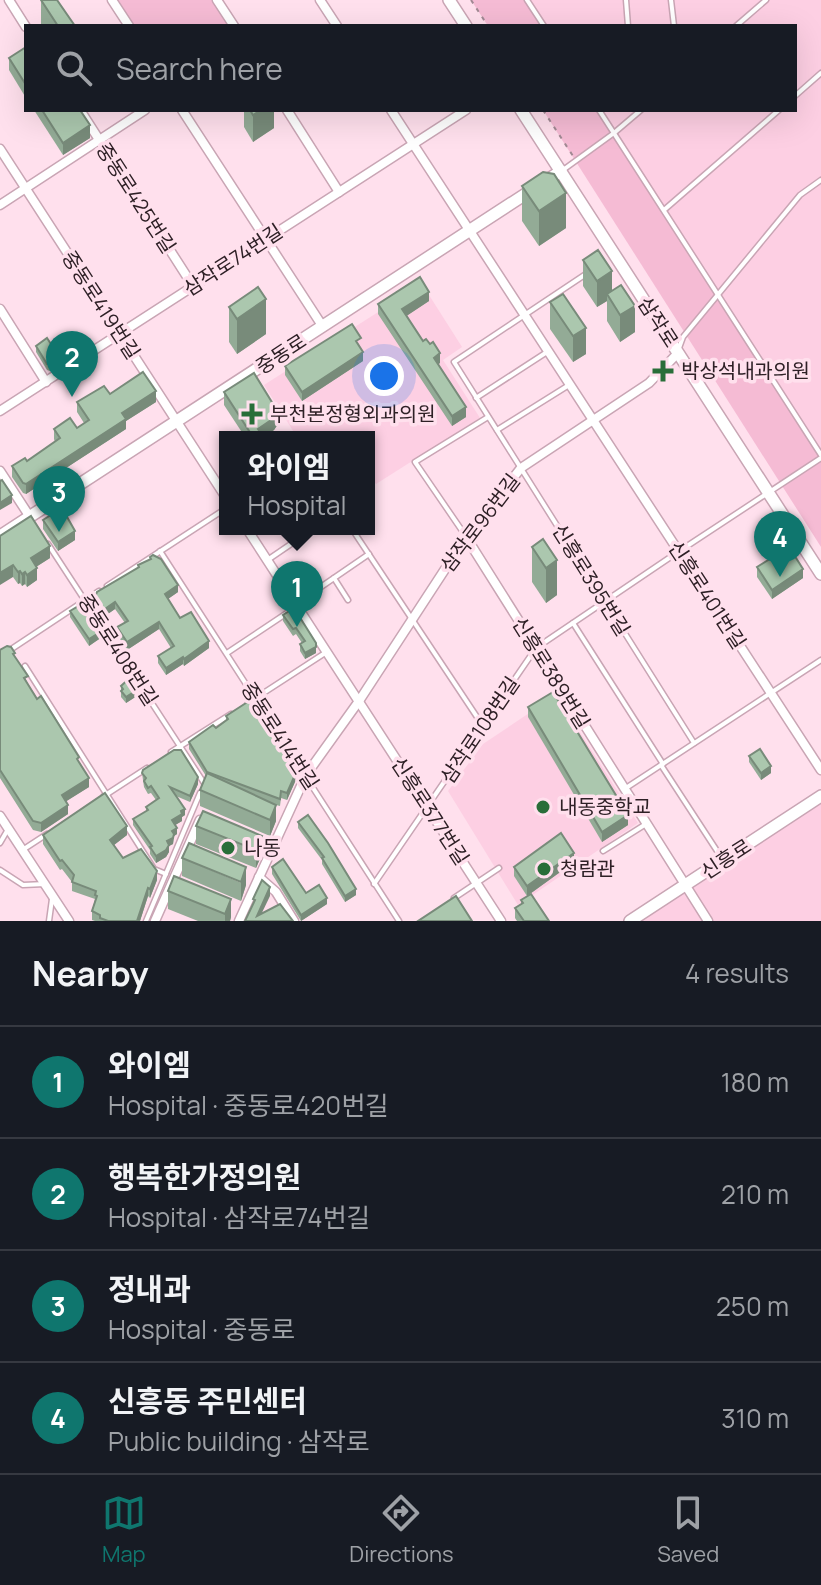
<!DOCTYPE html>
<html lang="en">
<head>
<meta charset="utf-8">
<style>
	body { margin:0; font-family:Manrope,"Noto Sans KR",sans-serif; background:#20242c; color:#f1f3f6 }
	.you { position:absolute; left:384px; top:376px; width:28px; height:28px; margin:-20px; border:6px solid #fff; border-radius:50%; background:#1a73e8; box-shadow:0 0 0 12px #1a73e833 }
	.badge { display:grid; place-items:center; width:52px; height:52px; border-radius:50%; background:#0f766e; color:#fff; font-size:26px; font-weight:700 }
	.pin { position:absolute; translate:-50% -66px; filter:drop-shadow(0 2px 4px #0008) }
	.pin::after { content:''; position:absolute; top:42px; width:28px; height:24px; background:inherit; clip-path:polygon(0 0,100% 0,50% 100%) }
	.popup { position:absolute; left:219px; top:431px; width:156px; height:104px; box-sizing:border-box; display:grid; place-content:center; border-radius:0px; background:#171b24; filter:drop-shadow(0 2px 6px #0005); font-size:26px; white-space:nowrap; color:#9ea1a6 }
	.popup b { font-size:30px; color:#f1f3f6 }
	.popup::after { content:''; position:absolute; left:50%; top:100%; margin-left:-16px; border:16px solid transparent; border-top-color:#171b24 }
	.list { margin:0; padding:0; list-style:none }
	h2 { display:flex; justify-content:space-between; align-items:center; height:104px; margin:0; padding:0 32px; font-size:34px }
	h2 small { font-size:26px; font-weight:400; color:#9ea1a6 }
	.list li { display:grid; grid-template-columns:52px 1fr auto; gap:24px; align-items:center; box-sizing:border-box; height:112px; padding:0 32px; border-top:2px solid #363941 }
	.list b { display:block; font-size:30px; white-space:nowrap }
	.list p { margin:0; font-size:26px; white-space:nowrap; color:#9ea1a6 }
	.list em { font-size:26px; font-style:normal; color:#9ea1a6 }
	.icon { flex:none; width:44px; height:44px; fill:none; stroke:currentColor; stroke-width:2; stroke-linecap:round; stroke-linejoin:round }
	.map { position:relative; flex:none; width:821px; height:921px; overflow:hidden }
	.search { position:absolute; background:#171b24; box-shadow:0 8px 32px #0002; left:24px; right:24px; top:24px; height:88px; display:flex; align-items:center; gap:20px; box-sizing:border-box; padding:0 28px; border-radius:0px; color:#9ea1a6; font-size:30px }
	.sheet { height:552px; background:#171b24 }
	nav { display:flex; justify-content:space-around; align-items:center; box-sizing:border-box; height:112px; border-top:2px solid #363941; background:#171b24; font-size:22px; color:#9ea1a6 }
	nav a { display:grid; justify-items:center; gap:4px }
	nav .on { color:#0f766e }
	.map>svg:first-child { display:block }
</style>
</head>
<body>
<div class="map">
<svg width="821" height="921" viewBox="0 0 821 921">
	<rect width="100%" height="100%" fill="#ffe0ed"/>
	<g fill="#fdcfe3">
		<path d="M528 0H821V451L599 110H795V26H545Z"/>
		<path d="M422 284 462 347 443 360 480 418 376 484 372 480 369 481V437H297L264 385Z"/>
		<path d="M556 695 638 823 518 905 448 791 483 744Z"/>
		<path d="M821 796V921H630Z"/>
	</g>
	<g fill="#f5bbd4">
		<path d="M112 0H217L234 26H129Z"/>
		<path d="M471 0H527L544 26H488Z"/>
		<path d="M543 110H599L821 455V547Z"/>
	</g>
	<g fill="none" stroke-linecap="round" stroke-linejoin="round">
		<defs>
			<g id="lane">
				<path d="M527 0 544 26"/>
				<path d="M626 0 628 26"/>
				<path d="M671 0 674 26"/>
				<path d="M736 26 766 0"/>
				<path d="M795 96 821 73"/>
				<path d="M599 110 821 455"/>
				<path d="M563 170 614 133 641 110"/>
				<path d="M664 210 779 110"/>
				<path d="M586 274 454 362 694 743"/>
				<path d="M679 348 683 337 800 195 821 180"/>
				<path d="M476 398 547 352"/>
				<path d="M497 430 569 385"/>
				<path d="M352 529 483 726"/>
				<path d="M465 535 415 462 488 417"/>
				<path d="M48 544 204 783"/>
				<path d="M160 551 399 921"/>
				<path d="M269 559 313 529"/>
				<path d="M107 586 225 509"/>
				<path d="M348 600 334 578 369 554"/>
				<path d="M573 623 663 764"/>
				<path d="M13 648 99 591"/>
				<path d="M227 653 293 609 296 604 334 578"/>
				<path d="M25 666 154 869 166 874"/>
				<path d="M248 703 325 653"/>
				<path d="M171 752 231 714"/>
				<path d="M661 765 721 857"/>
				<path d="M626 788 821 660"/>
				<path d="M104 796 147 768"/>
				<path d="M0 843 7 831"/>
				<path d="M24 849 47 834"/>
				<path d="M603 851 646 824"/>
				<path d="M0 870 23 885 45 884"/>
				<path d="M374 884 536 648 678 552 821 458"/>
				<path d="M454 898 499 868"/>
				<path d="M49 921 52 899"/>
				<path d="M146 921 200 793"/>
			</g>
			<g id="street">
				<path d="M9 0 26 27"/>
				<path d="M112 0 129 26"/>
				<path d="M217 0 234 26"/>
				<path d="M320 0 337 26"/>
				<path d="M80 110 193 286"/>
				<path d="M182 110 323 327"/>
				<path d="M287 110 339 192"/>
				<path d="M391 110 821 770"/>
				<path d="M0 149 225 496"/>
				<path d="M0 205 145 110"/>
				<path d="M0 309 46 382"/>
				<path d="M0 411 466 110"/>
				<path d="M0 471 30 517"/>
				<path d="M247 529 501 921"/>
				<path d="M466 537 708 921"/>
				<path d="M0 816 69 921"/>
				<path d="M259 877 276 892 294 921"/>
				<path d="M155 921 200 820"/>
				<path d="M239 921 306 775 359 701 466 537 521 468 649 383 678 353"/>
			</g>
			<g id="secondary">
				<path d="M449 0 466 26"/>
				<path d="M521 110 821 574"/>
				<path d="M0 536 561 171"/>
				<path d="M630 921 821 796"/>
			</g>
		</defs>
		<use href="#lane" stroke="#c9a5b4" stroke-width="7"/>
		<use href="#street" stroke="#c9a5b4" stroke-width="11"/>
		<use href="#secondary" stroke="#c9a5b4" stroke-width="14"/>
		<g stroke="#a18993" stroke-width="2" stroke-dasharray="4 6" stroke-linecap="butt">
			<path d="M471 0 488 26"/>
			<path d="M543 110 573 156"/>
		</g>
		<use href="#lane" stroke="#fff" stroke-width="4"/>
		<use href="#street" stroke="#fff" stroke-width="8"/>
		<use href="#secondary" stroke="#fff" stroke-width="11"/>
	</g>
	<g fill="#93ab96">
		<path d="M41 0 75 26H41Z"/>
		<path d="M26 47V98L9 70V58Z"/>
		<path d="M34 110H80L90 138 63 155Z"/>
		<path d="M244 110H274V128L253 142 244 127Z"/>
		<path d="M522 186 566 228 539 246 522 221Z"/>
		<path d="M583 260 612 291 635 332 620 342 607 321V301L597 307 583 286Z"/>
		<path d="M429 301 406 316 423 341 440 363 438 364 466 417 452 426 378 314V304Z"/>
		<path d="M550 302 586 354 573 362 550 329Z"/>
		<path d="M229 307 266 334 237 354 229 342Z"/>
		<path d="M36 346 60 364 50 371 47 370 36 352Z"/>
		<path d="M360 348 363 361 302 401 285 375V366Z"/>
		<path d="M224 392 278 424 274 430 264 437H245L224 405Z"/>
		<path d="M110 394 156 402 126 421V429L26 494 23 493 12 477V466L27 461 55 442 54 439V429L77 428 84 423 77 412V402Z"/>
		<path d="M43 520 75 540 58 551 43 529Z"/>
		<path d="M0 536 50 558 36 567 37 580 27 587 25 584 22 586 20 583 18 584 13 577Z"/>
		<path d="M543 539 557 595 546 603 532 582V547Z"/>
		<path d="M138 565 178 592 168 599 180 618 209 648 184 666 183 664 166 675 158 663V656L171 648 159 629 127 650 117 634V627L125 623 115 609 102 618 94 607V600L138 568Z"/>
		<path d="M757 567 803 578 772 599 757 577Z"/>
		<path d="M70 611 102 637 89 646 70 617Z"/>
		<path d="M283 615 316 649V653L305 659 300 651V644L302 643 296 634 293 636 283 621Z"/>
		<path d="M0 650 15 656 28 684 79 763 89 787 66 801 68 814 41 832 33 830 0 778Z"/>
		<path d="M121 686 140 694 126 703 121 697Z"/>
		<path d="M528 707 628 825 602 842 528 717Z"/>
		<path d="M226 716 278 739 298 775 287 800 281 798 280 806 276 805V821L270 836 200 806V790L206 776 189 749V742L216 728 226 721Z"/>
		<path d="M749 756 771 773 761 780 749 762Z"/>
		<path d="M142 773 198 784 190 802 176 796 185 815 182 817V821L175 825 177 834 174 836 173 844 169 846V852L166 857 156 863 150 854V850L133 825V819L146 812V807L156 800 151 793 148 794 144 787Z"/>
		<path d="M203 811 262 854 256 868 196 844V826Z"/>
		<path d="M298 822 356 895 345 902 322 864V860L298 828Z"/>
		<path d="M43 835H127L114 845 123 858 157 880 150 898 148 896 140 921H95L92 920V911L95 899 72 891V882L62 869 60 870 43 844Z"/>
		<path d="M182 858 246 885 241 901 182 876Z"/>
		<path d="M574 862 527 896 514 876V867Z"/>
		<path d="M272 867 306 893 327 904 301 921 272 874Z"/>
		<path d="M174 876 231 917 230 921H198L168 909V891Z"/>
		<path d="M521 900 549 921H517L515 918V908L521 904Z"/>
	</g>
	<g fill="#788b7a">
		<path d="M261 110H274V128L253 142V115Z"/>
		<path d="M90 125V138L63 155V143Z"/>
		<path d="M566 193V228L539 246V211Z"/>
		<path d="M612 271V297L607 294V301L597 307V281Z"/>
		<path d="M429 292V301L402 319V309Z"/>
		<path d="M266 299V334L237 354V319Z"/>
		<path d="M635 306V332L620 342V315Z"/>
		<path d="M586 328V354L573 362V336Z"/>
		<path d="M363 352V361L302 401V392Z"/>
		<path d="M440 353V363L434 367V358Z"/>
		<path d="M60 358V364L50 371V364Z"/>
		<path d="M156 391V402L126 421V429L26 494V484L122 413Z"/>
		<path d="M466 407V417L452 426V416Z"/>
		<path d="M278 412V424L274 430 264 437H253L258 429Z"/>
		<path d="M12 495V503L0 510V503Z"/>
		<path d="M75 531V540L58 551V542Z"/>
		<path d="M50 546V558L31 570V558Z"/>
		<path d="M557 560V595L546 603V568Z"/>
		<path d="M13 565V577L0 585V573Z"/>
		<path d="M37 568V580L27 587V575Z"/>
		<path d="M803 569V578L772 599V590Z"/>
		<path d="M20 571V583L18 584V572Z"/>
		<path d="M25 572V584L22 586V574Z"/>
		<path d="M178 585V592L165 601V594Z"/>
		<path d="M115 602V609L102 618V611Z"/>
		<path d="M159 622V629L127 650V642Z"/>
		<path d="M102 631V637L89 646V639Z"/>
		<path d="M209 641V648L184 666V659Z"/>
		<path d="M316 643V653L305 659V653Z"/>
		<path d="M183 657V664L166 675V668Z"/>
		<path d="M140 688V694L126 703V697Z"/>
		<path d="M771 766V773L761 780V773Z"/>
		<path d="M298 768V775L287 800V793Z"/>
		<path d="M198 777V784L190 802V796Z"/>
		<path d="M89 778V787L62 804V795Z"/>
		<path d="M68 805V814L41 832V823Z"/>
		<path d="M276 805V821L270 836V820Z"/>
		<path d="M185 809V815L182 817V821L172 827V820Z"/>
		<path d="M628 815V825L602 842V832Z"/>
		<path d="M127 826V835L110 848V840Z"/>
		<path d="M177 828V834L174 836 173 844 169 846V852L166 857 156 863V856L167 841 172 831Z"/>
		<path d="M262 836V854L256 868V850Z"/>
		<path d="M574 853V862L527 896V886Z"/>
		<path d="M246 867V885L241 901V882Z"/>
		<path d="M157 871V880L150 898V889Z"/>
		<path d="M270 887V896L258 921 257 916Z"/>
		<path d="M148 888V896L140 921H137Z"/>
		<path d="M356 889V895L345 902V896Z"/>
		<path d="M327 898V904L301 921V915Z"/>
		<path d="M231 899V917L230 921H225V914Z"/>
	</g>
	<g fill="#abc7ae" stroke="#788b7a" stroke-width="2">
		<path d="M41 0H57L75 26H58Z"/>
		<path d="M26 47V85L9 58Z"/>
		<path d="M42 110H80L90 125 63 143Z"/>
		<path d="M250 110H261L253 115Z"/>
		<path d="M543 172 554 174 566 193 539 211 522 186Z"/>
		<path d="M598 250 612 271 597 281 583 260Z"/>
		<path d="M420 277 429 292 402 309 423 341 426 339 430 344 433 342 440 353 434 358 466 407 452 416 378 304Z"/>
		<path d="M621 285 635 306 620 315 607 294Z"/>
		<path d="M258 287 266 299 237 319 229 307Z"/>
		<path d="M563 294 586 328 573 336 550 302Z"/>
		<path d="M352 324 361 338 356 341 363 352 302 392 285 366Z"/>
		<path d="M47 338 60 358 50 364H47L36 346Z"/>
		<path d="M143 372 156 391 122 413 126 419 26 484 23 483 12 466 25 458 27 461 60 438 54 429 70 418 77 428 89 420 77 402 104 386 110 394Z"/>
		<path d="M254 373 278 412 274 418 258 429 260 432 253 437 224 392Z"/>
		<path d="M2 480 12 495 0 503V481Z"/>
		<path d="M62 508 75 531 58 542 43 520Z"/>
		<path d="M31 516 50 546 31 558 37 568 27 575 25 572 22 574 20 571 18 572 13 565 0 573V536Z"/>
		<path d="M543 539 557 560 546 568 532 547Z"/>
		<path d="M789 547 803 569 772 590 757 567Z"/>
		<path d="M153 555 161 559 178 585 165 594 180 618 191 612 209 641 184 659 183 657 166 668 158 656 174 646 159 622 127 642 117 627 128 621 115 602 102 611 94 600 97 592 139 567 138 565 151 559 150 557Z"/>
		<path d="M82 604 86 606 102 631 89 639 70 611Z"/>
		<path d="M294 608 316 643V647L305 653 300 644 305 641 296 628 293 629 283 615Z"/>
		<path d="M7 646 11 647 15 653 13 654 28 676 24 678 37 699 41 696 79 757 77 759 89 778 62 795 68 805 41 823 33 821 0 770V650Z"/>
		<path d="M132 676 140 688 126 697 121 691 123 689 121 686Z"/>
		<path d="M553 692 628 815 602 832 528 707Z"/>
		<path d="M249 701 266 724 269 722 278 736 277 737 298 768 287 793 281 791 280 799 207 772 189 742 213 725 216 728 228 719 226 716Z"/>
		<path d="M760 749 771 766 761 773 749 756Z"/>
		<path d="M174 750H181L198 777 190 796 170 787 185 809 181 811 182 814 172 820 177 828 172 831 174 834 173 838 167 841 169 845 166 850 156 856 150 847 152 846 133 819 148 810 146 807 159 798 151 786 148 788 144 781 146 778 142 773 143 770Z"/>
		<path d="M207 773 276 805 270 820 200 790Z"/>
		<path d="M105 793 127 826 110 840 123 858 141 849 157 871 150 889 148 888 137 921H108L100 918V915L92 911 97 896 95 895 96 891 72 882 74 875 62 860 60 861 43 835Z"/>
		<path d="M203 811 262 836 256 850 196 826Z"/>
		<path d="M308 815 328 843 356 889 345 896 322 858 324 857 298 822Z"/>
		<path d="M561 833 574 853 527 886 514 867Z"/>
		<path d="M189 843 246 867 241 882 182 858Z"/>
		<path d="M283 859 306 893 319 885 327 898 301 915 272 867Z"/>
		<path d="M174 876 231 899 225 914 168 891Z"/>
		<path d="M262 880 270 887 257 916 280 904 293 921H245L255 900 253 899Z"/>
		<path d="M531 894 549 921H524L515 908 523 903 521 900Z"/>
		<path d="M456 896 472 921H418Z"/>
	</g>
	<g fill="#296e39" stroke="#ffe0ed" stroke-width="3">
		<path d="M659 359h8v8h8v8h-8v8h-8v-8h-8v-8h8z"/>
		<path d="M248 402h8v8h8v8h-8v8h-8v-8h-8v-8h8z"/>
		<circle cx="543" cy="807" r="8"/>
		<circle cx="228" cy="848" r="8"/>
		<circle cx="544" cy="869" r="8"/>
	</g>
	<g text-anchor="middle" stroke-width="7" stroke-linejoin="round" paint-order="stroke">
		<g font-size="20" fill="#2e2026" stroke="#ffe0ed">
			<text transform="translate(136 198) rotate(57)" y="7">중동로425번길</text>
			<text transform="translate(233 260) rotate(-33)" y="7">삼작로74번길</text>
			<text transform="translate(101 305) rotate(57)" y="7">중동로419번길</text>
			<text transform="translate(658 322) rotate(57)" y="7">삼작로</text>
			<text transform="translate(281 354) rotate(-33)" y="7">중동로</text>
			<text transform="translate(480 523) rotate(-53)" y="7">삼작로96번길</text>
			<text transform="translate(591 580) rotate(58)" y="7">신흥로395번길</text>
			<text transform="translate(707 595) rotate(57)" y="7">신흥로401번길</text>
			<text transform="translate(118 650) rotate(57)" y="7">중동로408번길</text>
			<text transform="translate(551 673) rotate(58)" y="7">신흥로389번길</text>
			<text transform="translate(480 730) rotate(-56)" y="7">삼작로108번길</text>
			<text transform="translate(280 736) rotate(57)" y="7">중동로414번길</text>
			<text transform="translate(430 811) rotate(57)" y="7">신흥로377번길</text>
			<text transform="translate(726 859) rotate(-33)" y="7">신흥로</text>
		</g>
		<g font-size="20" fill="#2e2026" stroke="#ffe0ed" text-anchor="start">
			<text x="681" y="378">박상석내과의원</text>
			<text x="270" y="421">부천본정형외과의원</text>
			<text x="559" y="814">내동중학교</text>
			<text x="244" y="855">나동</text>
			<text x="560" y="876">청람관</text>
		</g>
	</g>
</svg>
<div class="you"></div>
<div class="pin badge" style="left:297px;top:627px">1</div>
<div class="popup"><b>와이엠</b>Hospital</div>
<div class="pin badge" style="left:72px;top:397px">2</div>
<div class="pin badge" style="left:59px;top:532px">3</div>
<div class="pin badge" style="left:780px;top:577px">4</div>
<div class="search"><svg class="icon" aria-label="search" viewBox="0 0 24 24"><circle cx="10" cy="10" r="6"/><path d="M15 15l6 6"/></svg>Search here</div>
</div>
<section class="sheet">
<h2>Nearby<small>4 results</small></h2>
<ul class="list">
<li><span class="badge">1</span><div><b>와이엠</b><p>Hospital · 중동로420번길</p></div><em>180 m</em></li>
<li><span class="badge">2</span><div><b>행복한가정의원</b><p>Hospital · 삼작로74번길</p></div><em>210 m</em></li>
<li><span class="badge">3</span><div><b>정내과</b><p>Hospital · 중동로</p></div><em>250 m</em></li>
<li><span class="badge">4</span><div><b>신흥동 주민센터</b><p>Public building · 삼작로</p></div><em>310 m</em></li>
</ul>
</section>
<nav>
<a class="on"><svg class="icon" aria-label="map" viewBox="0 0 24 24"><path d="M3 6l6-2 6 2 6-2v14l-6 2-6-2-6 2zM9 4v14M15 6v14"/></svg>Map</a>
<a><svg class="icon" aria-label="directions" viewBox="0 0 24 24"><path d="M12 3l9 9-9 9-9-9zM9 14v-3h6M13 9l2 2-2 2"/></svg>Directions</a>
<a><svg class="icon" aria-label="saved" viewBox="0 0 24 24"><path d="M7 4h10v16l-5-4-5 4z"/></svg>Saved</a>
</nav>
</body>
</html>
